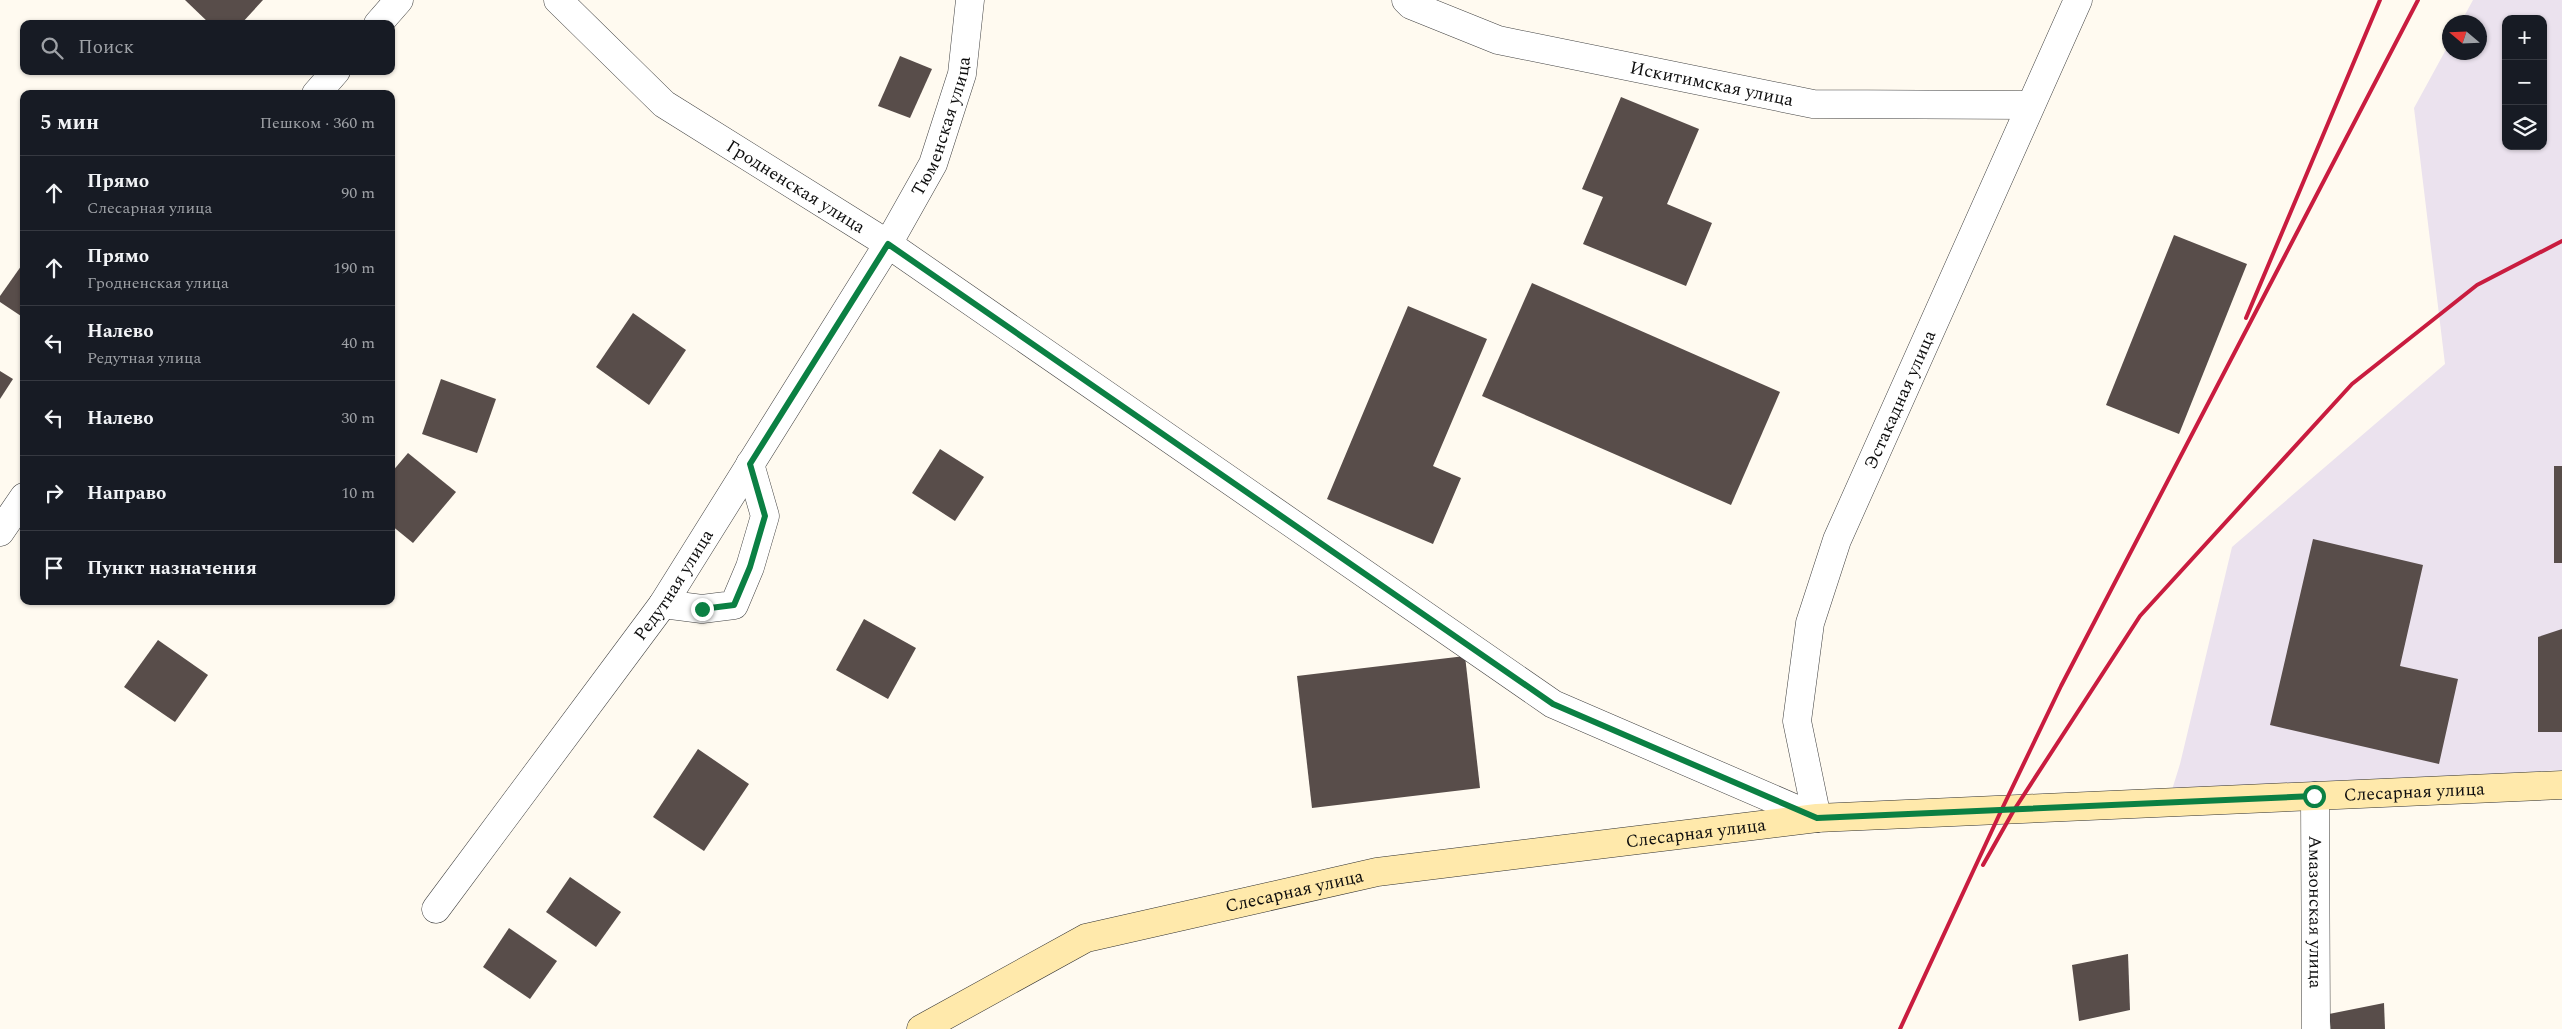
<!DOCTYPE html>
<html lang="ru">
<head>
<meta charset="utf-8">
<style>
	body { margin:0; font-family:Spectral,serif; background:#20242c; color:#f1f3f6 }
	.controls { position:absolute; right:15px; top:15px; display:grid; overflow:hidden; border-radius:10px; box-shadow:0 1px 4px #0004 }
	.controls button { width:45px; height:45px; display:grid; place-items:center; padding:0; border:0; border-bottom:1px solid #363941; background:#171b24; color:#f1f3f6; font:25px sans-serif }
	.compass { position:absolute; left:2442px; top:15px; width:45px; height:45px; border-radius:50%; background:#171b24; box-shadow:0 1px 4px #0004; rotate:289deg }
	.stop { position:absolute; width:15px; height:15px; margin:-11px; border:4px solid #0b8043; border-radius:50%; background:#fff }
	.stop.end { background:#0b8043; border-color:#fff; box-shadow:0 1px 5px #0008 }
	.list { margin:0; padding:0; list-style:none }
	h2 { display:flex; justify-content:space-between; align-items:center; height:65px; margin:0; padding:0 20px; font-size:21px }
	h2 small { font-size:16px; font-weight:400; color:#9ea1a6 }
	.list li { display:grid; grid-template-columns:32px 1fr auto; gap:15px; align-items:center; box-sizing:border-box; height:75px; padding:0 20px; border-top:1px solid #363941 }
	.list b { display:block; font-size:19px; white-space:nowrap }
	.list p { margin:0; font-size:16px; white-space:nowrap; color:#9ea1a6 }
	.list em { font-size:16px; font-style:normal; color:#9ea1a6 }
	.icon { flex:none; width:28px; height:28px; fill:none; stroke:currentColor; stroke-width:2; stroke-linecap:round; stroke-linejoin:round }
	.map { position:relative; flex:none; width:2562px; height:1029px; overflow:hidden }
	.search { position:absolute; background:#171b24; box-shadow:0 1px 4px #0004; left:20px; top:20px; width:375px; height:55px; display:flex; align-items:center; gap:12px; box-sizing:border-box; padding:0 18px; border-radius:10px; color:#9ea1a6; font-size:19px }
	.panel { position:absolute; background:#171b24; box-shadow:0 1px 4px #0004; left:20px; top:90px; width:375px; height:515px; border-radius:10px }
	.map>svg:first-child { display:block }
</style>
</head>
<body>
<div class="map">
<svg width="2562" height="1029" viewBox="0 0 2562 1029">
	<rect width="100%" height="100%" fill="#fffaf0"/>
	<path fill="#ebe2ee" fill-rule="evenodd" d="M2473 0H2562V770L2171 793 2180 764 2232 547 2445 364 2414 108 2449 44 2450 52H2480V22H2461ZM2506 19H2543V146H2506Z"/>
	<g fill="#584d4a">
		<path d="M185 0H263L241 24H210Z"/>
		<path d="M900 56 932 69 910 118 878 106Z"/>
		<path d="M1621 97 1699 129 1667 204 1712 223 1686 286 1583 244 1603 197 1582 189Z"/>
		<path d="M2174 235 2247 264 2179 434 2106 405Z"/>
		<path d="M24 262V318L0 302V296Z"/>
		<path d="M1532 283 1780 392 1731 505 1482 396Z"/>
		<path d="M1408 306 1487 339 1433 466 1461 478 1433 544 1327 499Z"/>
		<path d="M633 313 686 350 649 405 596 367Z"/>
		<path d="M0 371 13 379 0 399Z"/>
		<path d="M441 379 496 399 477 453 422 434Z"/>
		<path d="M940 449 984 477 955 521 912 493Z"/>
		<path d="M408 453 456 492 413 543 391 525V473Z"/>
		<rect x="2554" y="466" width="8" height="97"/>
		<path d="M2313 539 2423 565 2400 666 2458 679 2439 764 2270 725Z"/>
		<path d="M864 619 916 648 888 699 836 670Z"/>
		<path d="M2562 629V732H2538V637Z"/>
		<path d="M158 640 208 675 175 722 124 687Z"/>
		<path d="M1465 656 1480 788 1312 808 1297 676Z"/>
		<path d="M698 749 749 784 704 851 653 817Z"/>
		<path d="M570 877 621 912 596 947 546 912Z"/>
		<path d="M509 928 557 961 530 999 483 967Z"/>
		<path d="M2128 954 2130 1010 2079 1021 2072 965Z"/>
		<path d="M2384 1003 2385 1029H2331L2329 1014Z"/>
	</g>
	<g fill="none" stroke-linecap="round" stroke-linejoin="round">
		<defs>
			<g id="minor">
				<path id="s1" d="M558 0 664 104 888 244 1553 704 1817 818"/>
				<path id="s2" d="M1406 0 1411 5 1498 40 1813 104 2029 105"/>
				<path d="M378 24 399 0"/>
				<path d="M316 94 336 71"/>
				<path d="M0 532 24 497"/>
				<path d="M663 604 702 609 734 605 750 567 765 516 750 464"/>
				<path id="s3" d="M2315 796 2316 1029"/>
				<path id="s4" d="M1817 818 1797 721 1810 623 1837 540 2078 0"/>
				<path id="s5" d="M436 909 663 604 888 244 933 164 962 74 970 0"/>
			</g>
			<g id="secondary">
				<path id="s6" d="M921 1029 1086 938 1377 872 1817 818 2562 785"/>
			</g>
		</defs>
		<use href="#minor" stroke="#414141" stroke-width="29"/>
		<use href="#secondary" stroke="#303030" stroke-width="29"/>
		<use href="#minor" stroke="#fff" stroke-width="28"/>
		<use href="#secondary" stroke="#ffe9ab" stroke-width="28"/>
		<g stroke="#c91c3f" stroke-width="4">
			<path d="M2246 318 2380 0"/>
			<path d="M1983 865 2014 810 2140 616 2352 384 2477 285 2562 241"/>
			<path d="M1900 1029 2001 811 2061 686 2418 0"/>
		</g>
	</g>
	<g fill="none" stroke-linecap="round" stroke-linejoin="round">
		<path stroke="#0b8043" stroke-width="6" d="M702 609 734 605 750 567 765 516 750 464 888 244 1553 704 1817 818 2314 796"/>
	</g>
	<g text-anchor="middle" stroke-width="5" stroke-linejoin="round" paint-order="stroke">
		<g font-size="18" fill="#0e0e0e" stroke="#fff">
			<text dy="6" stroke="none"><textPath href="#s2" startOffset="319">Искитимская улица</textPath></text>
			<text dy="6" stroke="none"><textPath href="#s5" startOffset="935">Тюменская улица</textPath></text>
			<text dy="6" stroke="none"><textPath href="#s1" startOffset="304">Гродненская улица</textPath></text>
			<text dy="6" stroke="none"><textPath href="#s4" startOffset="439">Эстакадная улица</textPath></text>
			<text dy="6" stroke="none"><textPath href="#s5" startOffset="402">Редутная улица</textPath></text>
			<text dy="6" stroke="none"><textPath href="#s6" startOffset="1528">Слесарная улица</textPath></text>
			<text dy="6" stroke="none"><textPath href="#s6" startOffset="808">Слесарная улица</textPath></text>
			<text dy="6" stroke="none"><textPath href="#s6" startOffset="402">Слесарная улица</textPath></text>
			<text dy="6" stroke="none"><textPath href="#s3" startOffset="116">Амазонская улица</textPath></text>
		</g>
	</g>
</svg>
<div class="controls">
<button>+</button>
<button>−</button>
<button><svg class="icon" aria-label="layers" viewBox="0 0 24 24"><path d="M12 4l9 5-9 5-9-5zM3 14l9 5 9-5"/></svg></button>
</div>
<svg class="compass" viewBox="-18 -18 36 36"><path d="M0-13l5 13h-10z" fill="#e53935"/><path d="M0 13l5-13h-10z" fill="#9ea1a6"/></svg>
<div class="stop" style="left:2314px;top:796px"></div>
<div class="stop end" style="left:702px;top:609px"></div>
<div class="search"><svg class="icon" aria-label="search" viewBox="0 0 24 24"><circle cx="10" cy="10" r="6"/><path d="M15 15l6 6"/></svg>Поиск</div>
<section class="panel">
<h2>5 мин<small>Пешком · 360 m</small></h2>
<ul class="list">
<li><svg class="icon" aria-label="ahead" viewBox="0 0 24 24"><path d="M12 20V5M6 11l6-6 6 6"/></svg><div><b>Прямо</b><p>Слесарная улица</p></div><em>90 m</em></li>
<li><svg class="icon" aria-label="ahead" viewBox="0 0 24 24"><path d="M12 20V5M6 11l6-6 6 6"/></svg><div><b>Прямо</b><p>Гродненская улица</p></div><em>190 m</em></li>
<li><svg class="icon" aria-label="left" viewBox="0 0 24 24"><path d="M17 20v-9H6M10 6l-5 5 5 5"/></svg><div><b>Налево</b><p>Редутная улица</p></div><em>40 m</em></li>
<li><svg class="icon" aria-label="left" viewBox="0 0 24 24"><path d="M17 20v-9H6M10 6l-5 5 5 5"/></svg><div><b>Налево</b></div><em>30 m</em></li>
<li><svg class="icon" aria-label="right" viewBox="0 0 24 24"><path d="M7 20v-9h11M14 6l5 5-5 5"/></svg><div><b>Направо</b></div><em>10 m</em></li>
<li><svg class="icon" aria-label="arrive" viewBox="0 0 24 24"><path d="M6 21V4h12l-3 4 3 4H6"/></svg><div><b>Пункт назначения</b></div></li>
</ul>
</section>
</div>
</body>
</html>
